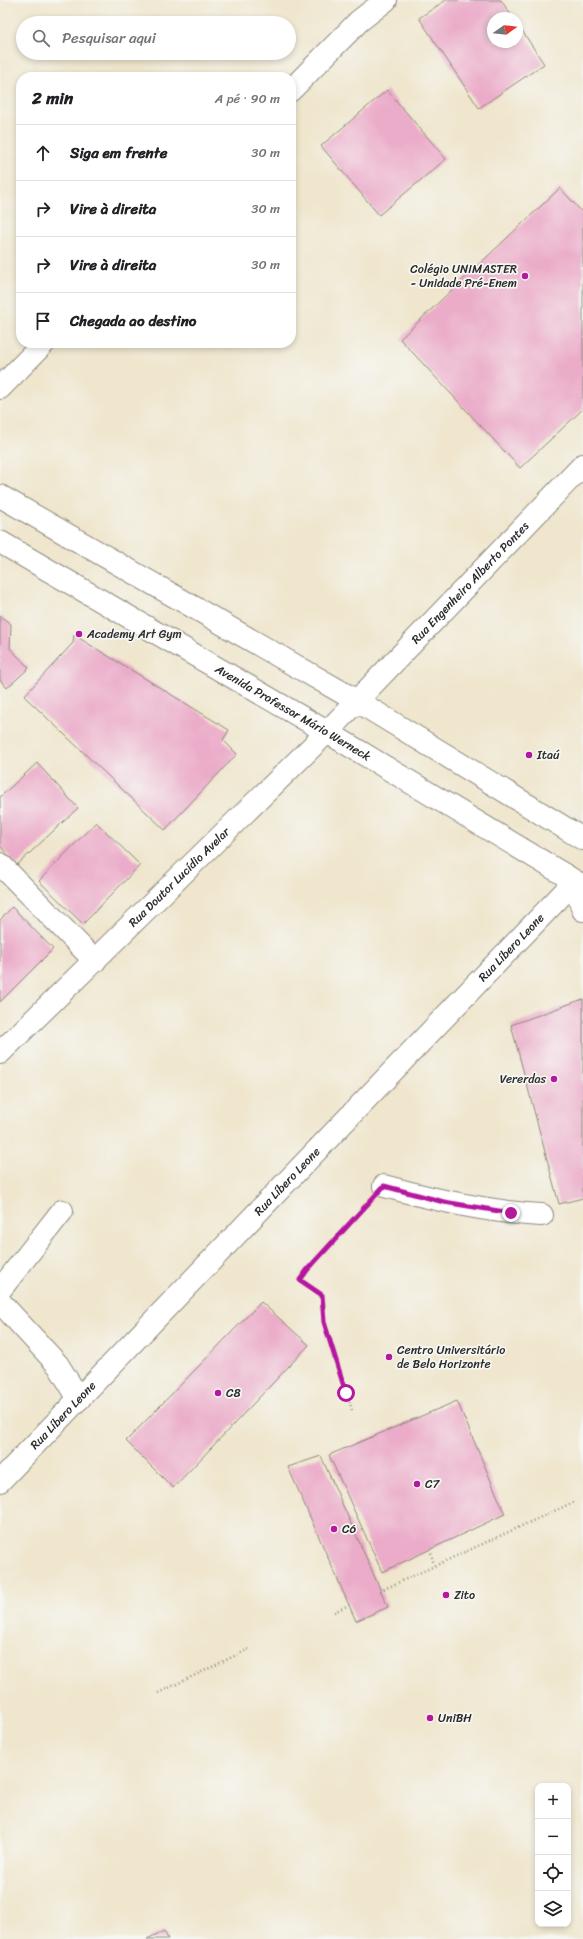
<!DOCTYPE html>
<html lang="pt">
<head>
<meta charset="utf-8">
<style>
	body { margin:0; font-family:Sriracha,sans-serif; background:#f6f6f6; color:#202124 }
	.controls { position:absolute; right:12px; bottom:12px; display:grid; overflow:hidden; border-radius:8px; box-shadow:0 2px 6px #0003 }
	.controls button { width:36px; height:36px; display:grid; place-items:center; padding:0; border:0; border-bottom:1px solid #e0e0e0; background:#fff; color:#202124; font:20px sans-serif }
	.compass { position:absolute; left:487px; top:12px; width:36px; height:36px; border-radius:50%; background:#fff; box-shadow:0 2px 6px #0003; rotate:75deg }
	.stop { position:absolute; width:12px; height:12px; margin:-9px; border:3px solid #b5179e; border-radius:50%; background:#fff }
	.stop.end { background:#b5179e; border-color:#fff; box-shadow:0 1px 4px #0008 }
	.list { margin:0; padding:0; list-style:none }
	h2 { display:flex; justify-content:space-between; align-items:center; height:52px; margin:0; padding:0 16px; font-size:17px }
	h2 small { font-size:13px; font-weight:400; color:#757577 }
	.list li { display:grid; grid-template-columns:26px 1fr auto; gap:12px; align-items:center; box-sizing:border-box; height:56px; padding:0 16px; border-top:1px solid #e0e0e0 }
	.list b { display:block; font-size:15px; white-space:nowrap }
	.list em { font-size:13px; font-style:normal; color:#757577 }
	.icon { flex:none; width:22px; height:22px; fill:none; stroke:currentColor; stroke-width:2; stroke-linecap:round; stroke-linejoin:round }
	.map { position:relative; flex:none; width:583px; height:1939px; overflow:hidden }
	.search { position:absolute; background:#fff; box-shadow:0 2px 6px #0003; left:16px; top:16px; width:280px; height:44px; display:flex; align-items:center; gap:10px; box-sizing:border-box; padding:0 14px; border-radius:22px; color:#757577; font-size:15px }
	.panel { position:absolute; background:#fff; box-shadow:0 2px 6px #0003; left:16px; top:72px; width:280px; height:276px; border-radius:16px }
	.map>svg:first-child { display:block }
</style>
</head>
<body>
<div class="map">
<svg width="583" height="1939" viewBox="0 0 583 1939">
	<rect width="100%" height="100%" fill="#f6f6f2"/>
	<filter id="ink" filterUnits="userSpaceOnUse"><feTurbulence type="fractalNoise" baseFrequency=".025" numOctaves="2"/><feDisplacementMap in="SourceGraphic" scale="8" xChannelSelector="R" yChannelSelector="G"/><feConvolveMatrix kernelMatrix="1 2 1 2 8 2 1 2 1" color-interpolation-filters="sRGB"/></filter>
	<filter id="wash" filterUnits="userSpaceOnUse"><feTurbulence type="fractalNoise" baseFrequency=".012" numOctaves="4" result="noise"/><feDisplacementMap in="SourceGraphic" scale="16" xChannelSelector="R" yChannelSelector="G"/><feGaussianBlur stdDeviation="0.9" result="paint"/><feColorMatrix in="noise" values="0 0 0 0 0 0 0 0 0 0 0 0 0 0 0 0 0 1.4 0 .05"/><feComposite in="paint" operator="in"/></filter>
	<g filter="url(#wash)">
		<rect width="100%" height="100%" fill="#efe6cd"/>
		<g id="blocks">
			<g fill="#ebacc9">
				<path d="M446 0H501L513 18H493V42H517V23L544 64 479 108 419 18Z"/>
				<path d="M387 90 446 159 379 215 321 146Z"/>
				<path d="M560 188 583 213V409L520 468 400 339Z"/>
				<path d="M0 616 11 624 10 648 29 668 7 688 0 680Z"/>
				<path d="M74 635 229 730 223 740 237 754 165 830 24 696 73 643Z"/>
				<path d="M37 763 78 808 17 865 0 846V797Z"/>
				<path d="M96 822 140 865 83 924 39 881Z"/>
				<path d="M12 907 53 949 0 1002V920Z"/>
				<path d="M583 999V1198L559 1204 511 1025Z"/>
				<path d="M261 1302 309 1345 173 1488 126 1441Z"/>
				<path d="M457 1401 505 1514 382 1572 329 1455Z"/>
				<path d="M321 1456 388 1607 356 1621 288 1467Z"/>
				<path d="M164 1931 168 1939H147Z"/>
			</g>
		</g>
	</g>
	<g filter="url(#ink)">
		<use href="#blocks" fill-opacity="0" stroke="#8d887c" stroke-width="1"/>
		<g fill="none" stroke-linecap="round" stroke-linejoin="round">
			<defs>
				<g id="minor">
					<path d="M291 90 359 21 386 0"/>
					<path d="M0 388 44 343"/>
					<path d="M0 864 95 961"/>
					<path id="s1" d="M0 1053 327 732 583 465"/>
					<path d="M384 1186C436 1200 488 1212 542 1215"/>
					<path d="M0 1290 62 1211"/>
					<path d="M0 1302 58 1365 79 1399"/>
					<path id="s2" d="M0 1481 574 882"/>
				</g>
				<g id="major">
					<path d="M0 496 357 701 583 839"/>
					<path id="s3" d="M0 542 327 732 583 886"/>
					<path d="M574 882 583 910"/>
				</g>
			</defs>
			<use href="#minor" stroke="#8d887c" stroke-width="24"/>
			<use href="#major" stroke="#8d887c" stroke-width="24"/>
			<g stroke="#8d887c" stroke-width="2.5" stroke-dasharray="1 3" stroke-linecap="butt">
				<path d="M352 1410 324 1322 322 1295 300 1280 308 1269 367 1204"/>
				<path d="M430 1549 434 1565"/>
				<path d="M380 1591 576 1501"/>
				<path d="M334 1612 349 1605"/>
				<path d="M158 1693 249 1649"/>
			</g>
			<use href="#minor" stroke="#fff" stroke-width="22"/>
			<use href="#major" stroke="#fff" stroke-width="22"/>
		</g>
	</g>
	<g fill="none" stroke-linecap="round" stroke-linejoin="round" filter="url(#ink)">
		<path stroke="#b5179e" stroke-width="5" d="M346 1393 324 1322 322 1295 300 1280 308 1269 384 1186 444 1202 511 1213"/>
	</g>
	<g fill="#b5179e" stroke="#f6f6f2" stroke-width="1.5">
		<circle cx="525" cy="276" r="4"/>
		<circle cx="79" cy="634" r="4"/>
		<circle cx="529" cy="755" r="4"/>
		<circle cx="554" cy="1079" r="4"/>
		<circle cx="389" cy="1357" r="4"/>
		<circle cx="218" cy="1393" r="4"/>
		<circle cx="417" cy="1484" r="4"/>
		<circle cx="334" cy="1529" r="4"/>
		<circle cx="446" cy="1595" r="4"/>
		<circle cx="430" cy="1718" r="4"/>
	</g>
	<g text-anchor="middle" stroke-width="3.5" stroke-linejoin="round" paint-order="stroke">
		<g font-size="12" fill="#2b2b2b" stroke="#f6f6f2" text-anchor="start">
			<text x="517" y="273" text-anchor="end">Colégio UNIMASTER<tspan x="517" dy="14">- Unidade Pré-Enem</tspan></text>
			<text x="87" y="638">Academy Art Gym</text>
			<text x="537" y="759">Itaú</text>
			<text x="546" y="1083" text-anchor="end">Vererdas</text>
			<text x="397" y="1354">Centro Universitário<tspan x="397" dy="14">de Belo Horizonte</tspan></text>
			<text x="226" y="1397">C8</text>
			<text x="425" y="1488">C7</text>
			<text x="342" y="1533">C6</text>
			<text x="454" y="1599">Zito</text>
			<text x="438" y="1722">UniBH</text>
		</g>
		<g font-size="12" fill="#2b2b2b" stroke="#f6f6f2">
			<text dy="4" stroke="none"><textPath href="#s1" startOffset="665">Rua Engenheiro Alberto Pontes</textPath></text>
			<text dy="4" stroke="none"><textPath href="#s3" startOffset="339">Avenida Professor Mário Werneck</textPath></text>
			<text dy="4" stroke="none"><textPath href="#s1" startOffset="251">Rua Doutor Lucídio Avelar</textPath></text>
			<text dy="4" stroke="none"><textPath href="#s2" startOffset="739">Rua Líbero Leone</textPath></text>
			<text dy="4" stroke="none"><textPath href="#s2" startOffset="415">Rua Líbero Leone</textPath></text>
			<text dy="4" stroke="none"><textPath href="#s2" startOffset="91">Rua Líbero Leone</textPath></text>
		</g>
	</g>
</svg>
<div class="controls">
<button>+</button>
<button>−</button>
<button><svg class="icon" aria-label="locate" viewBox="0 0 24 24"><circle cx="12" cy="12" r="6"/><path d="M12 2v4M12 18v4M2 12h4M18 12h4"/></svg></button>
<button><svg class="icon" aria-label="layers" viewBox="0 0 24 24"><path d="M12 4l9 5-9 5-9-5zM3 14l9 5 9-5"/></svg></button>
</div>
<svg class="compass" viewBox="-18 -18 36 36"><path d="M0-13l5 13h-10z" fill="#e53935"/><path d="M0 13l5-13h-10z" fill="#757577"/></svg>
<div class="stop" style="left:346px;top:1393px"></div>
<div class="stop end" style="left:511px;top:1213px"></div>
<div class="search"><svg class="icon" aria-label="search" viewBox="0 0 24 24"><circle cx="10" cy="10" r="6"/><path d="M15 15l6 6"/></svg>Pesquisar aqui</div>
<section class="panel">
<h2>2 min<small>A pé · 90 m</small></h2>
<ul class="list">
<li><svg class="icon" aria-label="ahead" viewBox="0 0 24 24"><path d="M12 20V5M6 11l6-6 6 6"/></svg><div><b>Siga em frente</b></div><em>30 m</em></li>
<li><svg class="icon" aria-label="right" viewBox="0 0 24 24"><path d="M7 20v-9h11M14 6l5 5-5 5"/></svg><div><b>Vire à direita</b></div><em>30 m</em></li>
<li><svg class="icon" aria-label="right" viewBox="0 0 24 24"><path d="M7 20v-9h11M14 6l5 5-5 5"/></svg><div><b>Vire à direita</b></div><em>30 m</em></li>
<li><svg class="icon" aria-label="arrive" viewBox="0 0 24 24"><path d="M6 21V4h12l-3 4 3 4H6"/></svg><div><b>Chegada ao destino</b></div></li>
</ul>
</section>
</div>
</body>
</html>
